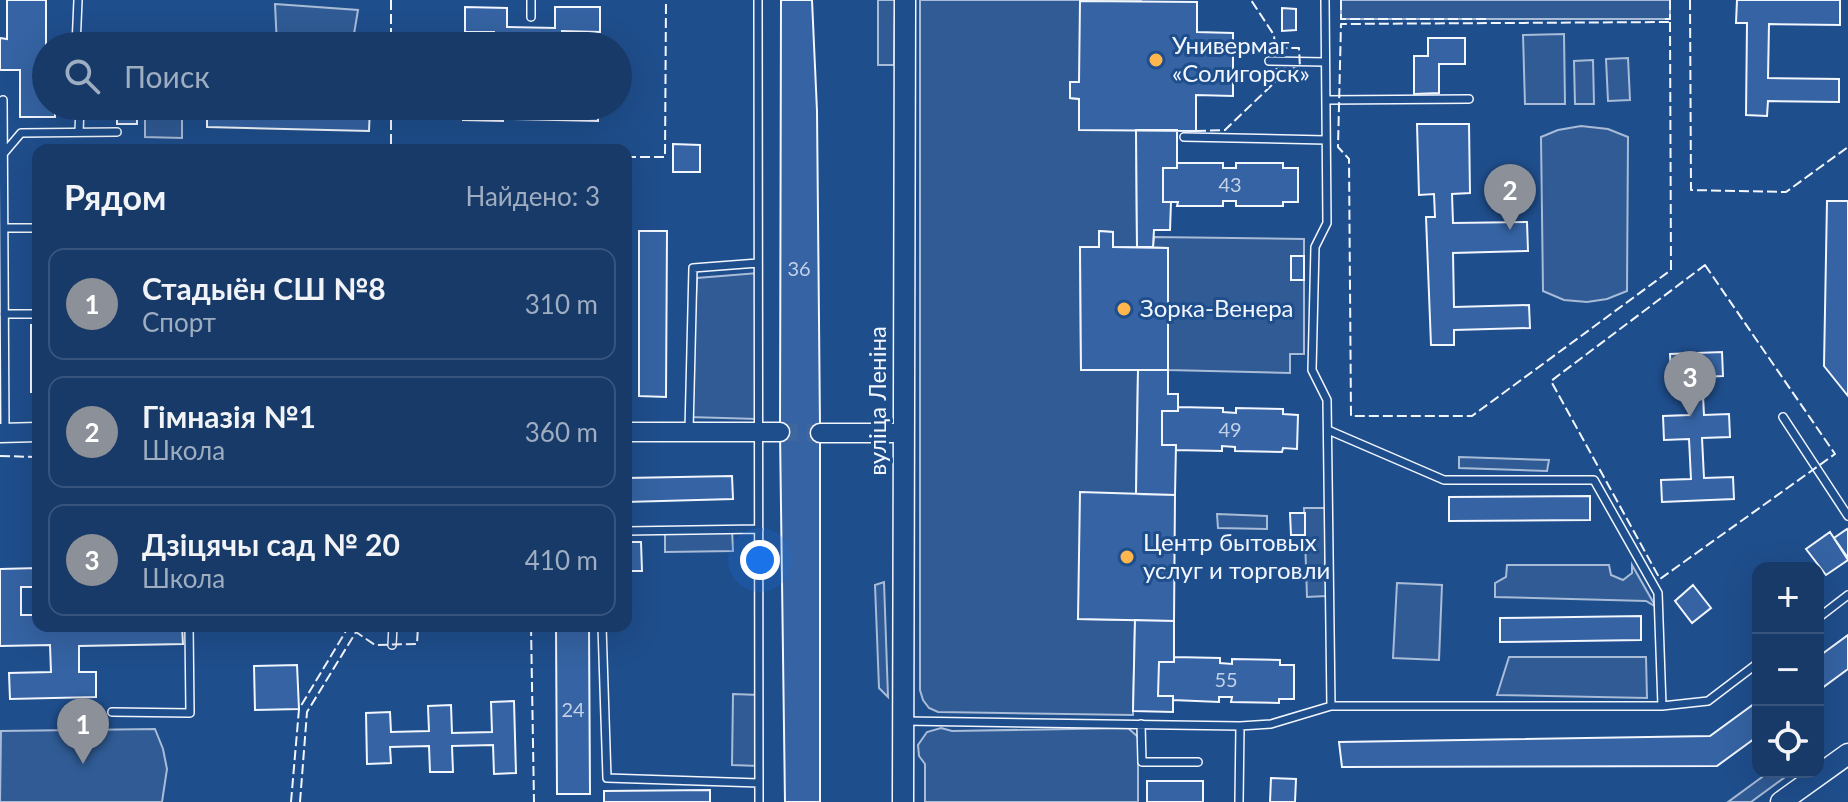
<!DOCTYPE html>
<html lang="ru">
<meta charset="utf-8">
<style>
:root{--surface:#173a69;--page:#244571;--text:#f1f3f6;--muted:#9eadc0;--line:#36547d;--accent:#8c9099}
body{margin:0;font-family:Lato,sans-serif;background:var(--page);color:var(--text)}
.controls{position:absolute;right:24px;bottom:24px;display:grid;overflow:hidden;border-radius:16px;box-shadow:0 8px 32px #0002}
.controls button{width:72px;height:72px;display:grid;place-items:center;padding:0;border:0;border-bottom:2px solid var(--line);background:var(--surface);color:var(--text);font:40px sans-serif}
.you{position:absolute;left:760px;top:560px;width:28px;height:28px;margin:-20px;border:6px solid #fff;border-radius:50%;background:#1a73e8;box-shadow:0 0 0 12px #1a73e833}
.badge{display:grid;place-items:center;width:52px;height:52px;border-radius:50%;background:var(--accent);color:#fff;font-size:26px;font-weight:700}
.pin{position:absolute;translate:-50% -66px;filter:drop-shadow(0 2px 4px #0008)}
.pin::after{content:'';position:absolute;top:42px;width:28px;height:24px;background:inherit;clip-path:polygon(0 0,100% 0,50% 100%)}
.list{margin:0;padding:0;list-style:none}
h2{display:flex;justify-content:space-between;align-items:center;height:104px;margin:0;padding:0 32px;font-size:34px}
h2 small{font-size:26px;font-weight:400;color:var(--muted)}
.list li{display:grid;grid-template-columns:52px 1fr auto;gap:24px;align-items:center;box-sizing:border-box;height:112px;margin:0 16px 16px;padding:0 16px;border:2px solid var(--line);border-radius:16px}
.list b{display:block;font-size:30px;white-space:nowrap}
.list p{margin:0;font-size:26px;white-space:nowrap;color:var(--muted)}
.list em{font-size:26px;font-style:normal;color:var(--muted)}
.icon{flex:none;width:44px;height:44px;fill:none;stroke:currentColor;stroke-width:2;stroke-linecap:round;stroke-linejoin:round}
.map{position:relative;flex:none;width:1848px;height:802px;overflow:hidden}
.search{position:absolute;background:var(--surface);box-shadow:0 8px 32px #0002;left:32px;top:32px;width:600px;height:88px;display:flex;align-items:center;gap:20px;box-sizing:border-box;padding:0 28px;border-radius:44px;color:var(--muted);font-size:30px}
.panel{position:absolute;background:var(--surface);box-shadow:0 8px 32px #0002;left:32px;top:144px;width:600px;height:488px;border-radius:16px}
.map>svg:first-child{display:block}
.built{fill:#305b95;stroke:#a8bbd7;stroke-width:2}
.building{fill:#3563a3;stroke:#f2f6ff;stroke-width:2}
.lines{fill:none;stroke-linecap:round;stroke-linejoin:round}
.tertiary-tunnel{stroke:#3f679d;stroke-width:18;stroke-dasharray:18 9;stroke-linecap:butt}
.service-casing{stroke:#f2f6ff;stroke-width:10}
.tertiary-casing{stroke:#f2f6ff;stroke-width:21}
.secondary-casing{stroke:#f2f6ff;stroke-width:23}
.service{stroke:#1f4e8c;stroke-width:7}
.tertiary{stroke:#1f4e8c;stroke-width:18}
.secondary{stroke:#1f4e8c;stroke-width:20}
.fence{stroke:#f2f6ff;stroke-width:2;stroke-dasharray:10 4;stroke-linecap:butt}
.poi-dot{fill:#ffb74d;stroke:#1f4e8c;stroke-width:3}
.labels{text-anchor:middle;stroke-width:6;stroke-linejoin:round;paint-order:stroke}
.number-label{font-size:20px;fill:#c3d1e8}
.poi-label{font-size:24px;fill:#f2f6ff;stroke:#1f4e8c;text-anchor:start}
.street-label{font-size:24px;fill:#f2f6ff;stroke:#1f4e8c}
</style>
<div class="map">
<svg width="1848" height="802" viewBox="0 0 1848 802">
<rect width="100%" height="100%" fill="#1f4e8c"/>
<path class="built" d="M878 0H895L894 65H878Z
M920 0H1141L1079 82H1070V98L1079 99V129L1136 130 1137 247H1113V232L1100 231 1099 247 1080 248 1081 370H1138L1136 494 1078 619 1135 620 1133 715 938 712 929 708 923 700 920 690Z
M1341 0H1670V19H1341Z
M275 4 358 10 352 46H277Z
M1564 34 1565 104H1525L1523 35Z
M1628 58 1630 100 1608 101 1606 59Z
M1593 60 1594 104H1575L1574 61Z
M145 106H182V138L145 137Z
M1581 126 1608 129 1628 137 1627 291 1607 299 1587 302 1564 300 1543 291 1541 137 1558 130Z
M1154 237 1304 239V256H1291V279L1304 280V354H1290V373L1168 370V248L1153 247Z
M758 273V419L689 417 697 278Z
M1459 457 1549 460 1547 471 1459 468Z
M1304 508H1325L1326 596 1307 597Z
M1217 514 1267 516V529L1218 528Z
M732 529 733 551 665 552V531Z
M1507 565H1609L1611 575 1623 580 1632 573V565L1656 607 1646 601 1495 597V583L1506 577Z
M884 582 888 697 879 688 875 585Z
M1397 583 1442 585 1439 660 1393 658Z
M1509 657H1646L1647 698 1497 695Z
M733 694 759 695V766L732 765Z
M941 728 952 731 1128 728 1138 737V802H925V764L919 756 918 745 927 732Z
M155 729 163 749 167 769 162 802H0L1 731Z
M1769 772H1792L1751 802H1728Z"/>
<path class="building" d="M7 0H46V106H55V117H20V70H0V38L7 39Z
M781 0H812L817 111 820 425V802H785L780 432Z
M1737 0H1840V25L1769 24 1768 78 1839 79V102L1768 101 1767 116 1746 115 1747 23H1736Z
M1080 1 1197 2V32L1233 33V96L1196 95V131L1079 130V99L1070 98V82H1079Z
M465 7 507 8V27L555 28V7H600V32L562 31V46L505 44 494 46V32H465Z
M1282 8 1296 9V30L1282 31Z
M1428 38H1465V64H1439V93L1414 94V56H1428Z
M207 106H370L369 131 207 127Z
M463 106H504L503 121 463 120Z
M515 106H598V121L514 119Z
M117 110H137V124H117Z
M1417 124H1469L1470 193 1452 194 1453 223 1527 222 1528 251 1453 253 1454 307 1529 305 1530 328 1454 330V345H1431L1426 217H1435L1434 194 1419 195Z
M1136 130H1177V168H1163V202H1171L1170 230H1154L1153 247H1137Z
M673 144 700 145V172H673Z
M1177 163H1223V168H1236V163H1283V168H1298V202H1283V206H1236V201H1223V206H1177L1178 202H1163V168H1177Z
M1827 201H1848V396L1824 366Z
M639 231H667L666 397 639 396Z
M1099 231 1113 232V247L1168 248V370H1081L1080 247H1099Z
M1291 256H1304V280H1291Z
M31 325H38V392H31Z
M1722 352 1723 376 1702 377 1704 415 1729 414 1730 437 1702 438 1704 478 1733 477 1734 499 1662 502 1661 480 1691 479 1689 439 1664 440 1663 416 1689 415 1687 377H1671L1670 354Z
M1138 370H1168V394H1178V411H1162V445H1176L1175 495 1136 494Z
M1178 407 1223 408V412L1236 413V408L1283 409V414L1298 415 1297 449 1283 448 1282 452 1235 451V447L1222 446V451L1176 450V445H1162V411H1178Z
M732 476 733 499 626 502V478Z
M1080 492 1175 495 1174 621 1078 619Z
M1590 496V520L1449 521V497Z
M1290 513H1305V535H1291Z
M1847 529 1848 531V558L1834 538Z
M1830 532 1848 560 1826 575 1806 549Z
M626 542H641L642 571H626Z
M38 568V587H21V615H34L38 626H182L183 644 79 646V672H96V697L10 699 9 673 51 672 50 645 0 646V569Z
M1693 585 1711 608 1692 623 1675 601Z
M1641 616V640L1500 642V618Z
M1135 620 1174 621V662H1159L1158 696H1173V712L1133 711Z
M556 626H589L590 794H557Z
M1848 635V669L1818 691V657Z
M1174 657 1220 658V663L1232 664V659L1280 660V665H1294V699H1279V703L1231 702 1232 697H1219V702L1173 700V696H1158L1159 662H1174Z
M297 665 299 709 255 710 254 666Z
M514 701 516 773 494 774 493 745 452 746 453 772H430L429 746 390 747 391 763 367 764 366 713 390 712 391 732 429 731 428 706 451 705 452 733 492 732 491 702Z
M1758 701V736L1717 766 1342 767 1339 742 1710 736Z
M1271 778 1296 779 1295 802H1270Z
M1147 781H1203V802H1147Z
M710 790V802H604V791Z"/>
<g class="lines">
<path class="tertiary-tunnel" d="M780 432 820 433"/>
<g class="service-casing">
<path id="service" d="M531 0V17
M758 0 759 802
M1325 0 1327 223 1315 247 1312 370 1327 400 1331 706
M76 46 78 0
M1269 61 1325 62
M3 100 5 430
M1326 100 1469 99
M79 132 80 106
M1184 137 1326 140
M4 153 21 133 117 132
M4 228H38
M4 314H38
M1783 417 1848 516
M689 430 693 268 758 263
M1328 430 1444 480H1594L1658 593 1662 706
M626 531 759 529
M1818 618 1848 595
M602 626 607 778 759 783
M392 645 393 626
M112 712 190 713 189 626
M905 721 1240 726 1271 724 1331 706H1662L1708 701 1758 663
M1141 724 1142 762H1198
M1239 802 1240 726"/>
</g>
<g class="tertiary-casing">
<path id="tertiary" d="M626 432H780
M0 433 38 432
M820 433H904"/>
</g>
<g class="secondary-casing">
<path id="secondary" d="M903 802 905 0
M1781 802 1848 754"/>
</g>
<use href="#service" class="service"/>
<use href="#tertiary" class="tertiary"/>
<use href="#secondary" class="secondary"/>
<path class="fence" d="M391 0V46
M1341 0V19H1489
M1690 0 1691 190 1786 192 1848 147
M1665 19H1670V0
M1670 22 1671 270 1472 416H1351L1349 159 1338 147 1341 24Z
M391 106V150
M1196 131 1225 130 1275 82V69L1300 68 1299 48H1275L1274 35 1251 0
M626 157H665L666 0
M1705 265 1835 454 1660 579 1551 381Z
M0 456 38 457
M531 626 534 802
M291 802 299 709 349 626
M300 802 307 712 356 632 375 645 417 644 418 626"/>
</g>
<g class="poi-dot">
<circle cx="1156" cy="60" r="8"/>
<circle cx="1124" cy="309" r="8"/>
<circle cx="1127" cy="557" r="8"/>
</g>
<g class="labels">
<g class="number-label">
<text x="1230" y="192">43</text>
<text x="799" y="276">36</text>
<text x="1230" y="437">49</text>
<text x="1226" y="687">55</text>
<text x="573" y="717">24</text>
</g>
<g class="poi-label">
<text x="1172" y="54">Универмаг<tspan x="1172" dy="28">«Солигорск»</tspan></text>
<text x="1140" y="317">Зорка-Венера</text>
<text x="1143" y="551">Центр бытовых<tspan x="1143" dy="28">услуг и торговли</tspan></text>
</g>
<g class="street-label">
<text transform="translate(878 401) rotate(-90)" y="8">вуліца Леніна</text>
</g>
</g>
</svg>
<div class="controls">
<button>+</button>
<button>−</button>
<button><svg class="icon" aria-label="locate" viewBox="0 0 24 24"><circle cx="12" cy="12" r="6"/><path d="M12 2v4M12 18v4M2 12h4M18 12h4"/></svg></button>
</div>
<div class="you"></div>
<div class="pin badge" style="left:83px;top:764px">1</div>
<div class="pin badge" style="left:1510px;top:230px">2</div>
<div class="pin badge" style="left:1690px;top:417px">3</div>
<div class="search"><svg class="icon" aria-label="search" viewBox="0 0 24 24"><circle cx="10" cy="10" r="6"/><path d="M15 15l6 6"/></svg>Поиск</div>
<section class="panel">
<h2>Рядом<small>Найдено: 3</small></h2>
<ul class="list">
<li><span class="badge">1</span><div><b>Стадыён СШ №8</b><p>Спорт</p></div><em>310 m</em></li>
<li><span class="badge">2</span><div><b>Гімназія №1</b><p>Школа</p></div><em>360 m</em></li>
<li><span class="badge">3</span><div><b>Дзіцячы сад № 20</b><p>Школа</p></div><em>410 m</em></li>
</ul>
</section>
</div>
